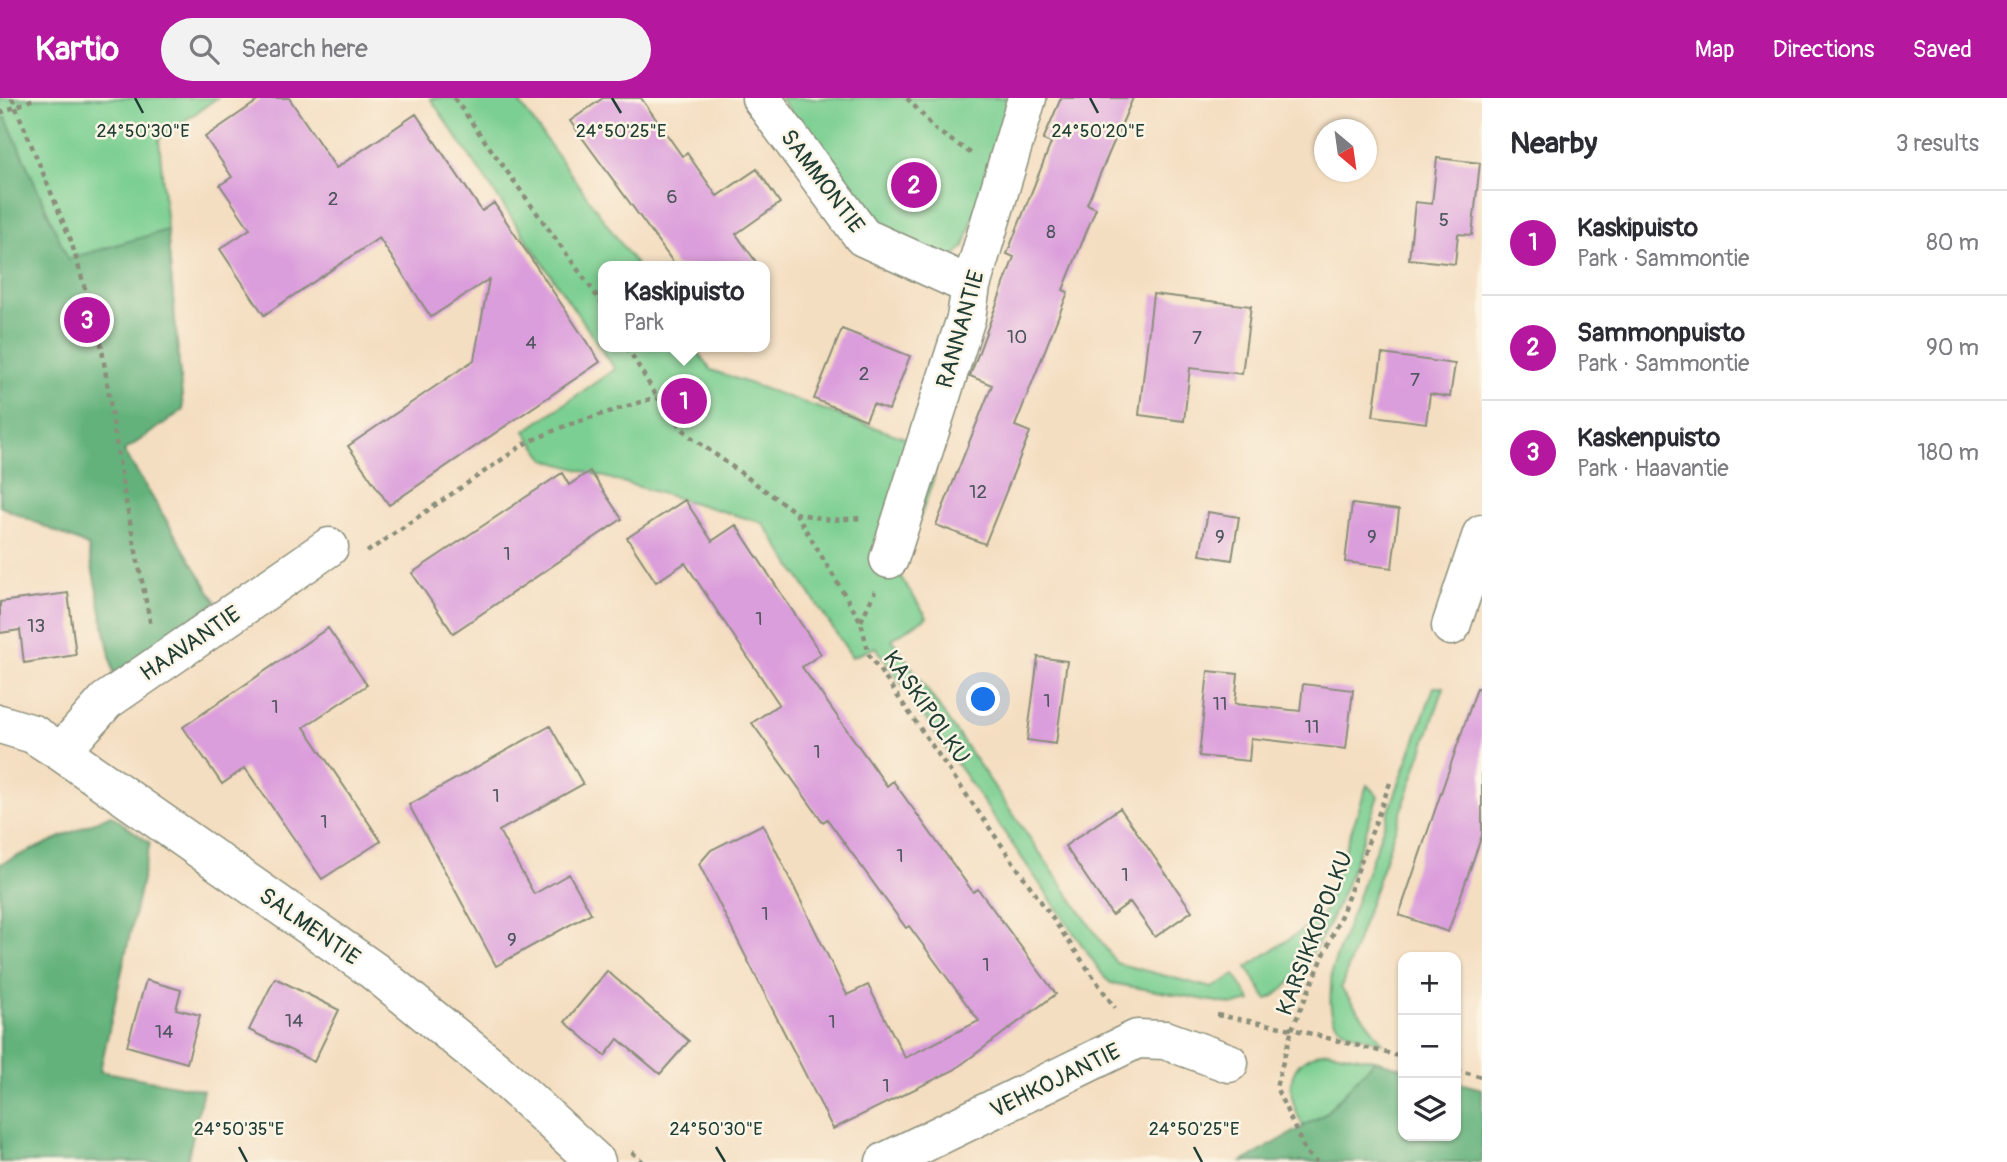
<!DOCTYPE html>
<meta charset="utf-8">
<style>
:root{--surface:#fff;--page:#f2f2f3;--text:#2b2b33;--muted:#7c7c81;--line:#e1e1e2;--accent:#b5179e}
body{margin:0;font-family:Pangolin,sans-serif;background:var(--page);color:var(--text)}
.controls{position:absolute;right:21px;bottom:21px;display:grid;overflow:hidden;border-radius:14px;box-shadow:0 2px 5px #0004}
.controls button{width:63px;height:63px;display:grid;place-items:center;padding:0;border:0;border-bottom:2px solid var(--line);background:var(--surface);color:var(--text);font:35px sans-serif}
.compass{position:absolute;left:1314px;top:21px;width:63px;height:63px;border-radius:50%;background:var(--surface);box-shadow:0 2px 5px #0004;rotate:151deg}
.you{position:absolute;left:984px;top:602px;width:24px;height:24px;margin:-18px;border:5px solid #fff;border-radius:50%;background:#1a73e8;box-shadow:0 0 0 10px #1a73e833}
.badge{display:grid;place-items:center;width:46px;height:46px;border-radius:50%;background:var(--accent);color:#fff;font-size:23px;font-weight:700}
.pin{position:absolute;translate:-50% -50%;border:4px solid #fff;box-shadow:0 2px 7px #0006}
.popup{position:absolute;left:598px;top:163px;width:172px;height:91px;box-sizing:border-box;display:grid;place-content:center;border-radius:14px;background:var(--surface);filter:drop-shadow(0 2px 5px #0005);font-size:23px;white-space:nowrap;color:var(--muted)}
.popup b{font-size:26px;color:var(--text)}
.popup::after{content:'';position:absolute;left:50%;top:100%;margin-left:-14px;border:14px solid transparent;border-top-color:var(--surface)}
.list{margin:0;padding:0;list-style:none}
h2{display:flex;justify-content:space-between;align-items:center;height:91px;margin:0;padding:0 28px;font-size:30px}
h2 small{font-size:23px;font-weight:400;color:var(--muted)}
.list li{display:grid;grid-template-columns:46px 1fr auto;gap:21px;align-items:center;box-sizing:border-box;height:105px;padding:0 28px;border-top:2px solid var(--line)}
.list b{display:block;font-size:26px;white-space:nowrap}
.list p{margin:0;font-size:23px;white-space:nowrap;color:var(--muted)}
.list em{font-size:23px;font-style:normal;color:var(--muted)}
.icon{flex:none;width:38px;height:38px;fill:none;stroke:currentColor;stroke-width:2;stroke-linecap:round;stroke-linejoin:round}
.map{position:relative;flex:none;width:1482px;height:1064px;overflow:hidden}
header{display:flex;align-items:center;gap:42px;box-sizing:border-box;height:98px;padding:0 35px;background:var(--accent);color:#fff}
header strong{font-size:33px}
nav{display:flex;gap:38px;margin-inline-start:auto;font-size:24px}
.search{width:490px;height:63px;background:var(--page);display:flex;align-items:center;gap:18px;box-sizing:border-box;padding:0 24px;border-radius:38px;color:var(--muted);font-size:26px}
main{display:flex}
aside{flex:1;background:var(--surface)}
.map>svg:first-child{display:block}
.green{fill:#7bcf92;stroke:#4d8663;stroke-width:2}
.forest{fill:#64b27c;stroke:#427858;stroke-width:2}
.building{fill:#db9edc}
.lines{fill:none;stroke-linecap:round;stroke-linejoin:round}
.street-casing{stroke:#8a8e7a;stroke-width:41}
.path{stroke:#8a8e7a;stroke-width:4.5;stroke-dasharray:5 5;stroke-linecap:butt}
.street{stroke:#fff;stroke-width:38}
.ticks{fill:none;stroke:#1f3d34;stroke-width:2.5}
.labels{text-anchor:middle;stroke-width:5;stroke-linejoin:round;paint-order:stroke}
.number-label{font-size:19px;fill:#4e555e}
.street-label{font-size:23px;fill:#1f3d34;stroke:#fcf5e5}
.ticks-label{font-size:18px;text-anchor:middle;fill:#1f3d34;stroke:#fcf5e5;stroke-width:5;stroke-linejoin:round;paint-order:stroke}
</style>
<header>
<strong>Kartio</strong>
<div class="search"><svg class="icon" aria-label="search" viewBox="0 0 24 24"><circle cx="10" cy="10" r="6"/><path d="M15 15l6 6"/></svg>Search here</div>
<nav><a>Map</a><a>Directions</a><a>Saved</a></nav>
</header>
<main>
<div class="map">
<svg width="1482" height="1064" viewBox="0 0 1482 1064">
<rect width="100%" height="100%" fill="#fcf5e5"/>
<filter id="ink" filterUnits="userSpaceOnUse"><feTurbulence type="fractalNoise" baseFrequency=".0143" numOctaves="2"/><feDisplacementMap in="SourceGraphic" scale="14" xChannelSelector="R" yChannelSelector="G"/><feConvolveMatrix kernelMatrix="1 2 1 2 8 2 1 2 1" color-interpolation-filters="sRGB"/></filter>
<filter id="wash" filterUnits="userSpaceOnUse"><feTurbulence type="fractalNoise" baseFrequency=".00686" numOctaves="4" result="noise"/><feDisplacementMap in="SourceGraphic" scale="28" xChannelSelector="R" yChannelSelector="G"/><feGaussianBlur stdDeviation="1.57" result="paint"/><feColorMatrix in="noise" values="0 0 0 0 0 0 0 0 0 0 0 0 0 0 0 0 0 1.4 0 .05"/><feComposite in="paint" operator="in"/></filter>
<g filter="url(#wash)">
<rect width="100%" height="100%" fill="#f4dec1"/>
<path class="green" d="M0 0H217L159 41 183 312 124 353 216 504 114 577 88 448 0 408Z
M430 0H516L637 168H604V249H694L711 272 936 351 934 379 900 478 927 519 892 541 1116 865 1212 890 1235 877 1251 903 1234 907 1111 885 1105 880 876 549 852 559 763 425 546 362 525 333 615 271Z
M780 0H1011L964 149 954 158H944L885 136Z
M1434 589H1444L1341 890 1383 945C1328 930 1328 929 1332 871Z
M1367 687 1378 698C1359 754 1321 876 1267 902L1247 869 1322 819Z
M1327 953 1375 962 1325 1016 1303 1028C1286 996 1282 962 1327 953Z"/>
<path class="forest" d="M6 20 68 161 167 132 183 312 124 353 216 504 114 577 88 448 0 408V21Z
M111 717 150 745 100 973 203 992 187 1064H0V766Z
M1375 962 1403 970V1038H1456V984L1482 991V1064H1242L1325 1016Z"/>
<g id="blocks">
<path class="building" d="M262 0H289L336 70 416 16 482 113 494 105 600 264 389 407 348 348 474 262 489 181 431 219 379 140 264 217 220 151 250 131 220 87 232 79 205 39Z
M603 0H641L682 58 687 55 717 98 757 71 780 105 736 136 759 168H676L570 23Z
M1061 0H1133L1087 106 1096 110 1063 192 1068 194 1015 328 1030 334 985 446 936 427 992 287 970 278 1014 159 1007 156 1051 45 1043 42Z
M1437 60 1480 65 1472 137 1458 136 1455 166 1409 161 1415 104 1432 106Z
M1153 196 1251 208 1242 276 1190 270 1184 323 1139 317Z
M842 231 910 258 889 312 873 306 866 322 814 301Z
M1382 256 1455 266 1450 299 1430 296 1426 325 1373 318Z
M590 373 622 421 453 535 412 475 562 375 569 387Z
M685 402 712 443 736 427 821 556 802 569 887 688 893 683 973 794 978 791 1056 896 954 972 833 1031 699 766 711 752 763 726 847 897 868 887 905 960 979 923 909 828 906 830 827 721 823 724 752 625 779 606 685 465 656 484 627 440Z
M1352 406 1399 412 1392 470 1345 464Z
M1208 414 1239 419 1232 462 1200 457Z
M68 495 76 557 24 565 20 532 0 535V504Z
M328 530 367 587 304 629 381 743 322 781 245 670 222 686 183 629Z
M1038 559 1067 563 1056 646 1027 642Z
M1208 573 1238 576 1235 606 1300 613 1303 586 1353 592 1346 651 1251 640 1249 663 1199 658Z
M1477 590 1482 591V737L1448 834 1399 817Z
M550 628 583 686 499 733 534 796 569 776 591 815 496 868 409 707Z
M1120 710 1192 813 1155 839 1130 804 1112 817 1065 748Z
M607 873 689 943 660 976 618 941 605 958 565 924Z
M275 880 339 912 314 964 249 932Z
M146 882 181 892 176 911 200 917 187 965 127 948Z"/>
</g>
</g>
<g filter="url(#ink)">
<use href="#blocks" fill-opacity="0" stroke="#8a8e7a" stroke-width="2"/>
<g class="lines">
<g class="street-casing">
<path id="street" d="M761 0 863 139 971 188
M889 461 966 220 971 188 1027 0
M1451 528 1482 436
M0 626 33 636 61 654 374 873 497 973 596 1064
M61 654 106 603 329 449
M885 1064 1137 941 1165 942 1229 965"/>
</g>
<path class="path" d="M12 0 71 143 101 245 123 389 151 528
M454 0 604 208
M907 0 937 33 972 56
M0 15 36 0
M627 249 657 299 687 336 795 414 861 524 869 557 1115 910
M795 415 830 422 863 420
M367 454 526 345 567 327 657 299
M861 523 875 493
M1390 685 1342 815 1292 931 1403 959
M1217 917 1292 931 1276 989 1306 1055 1317 1064
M1456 972 1482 979
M632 1054 643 1064"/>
<use href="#street" class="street"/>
</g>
</g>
<path class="ticks" d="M135 0 143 15M612 0 621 15M1090 0 1098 15M239 1049 247 1064M716 1049 725 1064M1194 1049 1202 1064"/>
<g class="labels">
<g class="number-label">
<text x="672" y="105">6</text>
<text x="333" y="107">2</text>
<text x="1444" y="128">5</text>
<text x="1051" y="140">8</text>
<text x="1017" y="245">10</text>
<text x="1197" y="246">7</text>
<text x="531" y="251">4</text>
<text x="864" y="282">2</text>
<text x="1415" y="288">7</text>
<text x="978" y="400">12</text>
<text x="1220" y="445">9</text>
<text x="1372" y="445">9</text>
<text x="507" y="462">1</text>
<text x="759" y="527">1</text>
<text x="36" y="534">13</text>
<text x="1047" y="609">1</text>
<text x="1220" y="612">11</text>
<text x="275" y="615">1</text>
<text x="1312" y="635">11</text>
<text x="817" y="660">1</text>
<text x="496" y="704">1</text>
<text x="324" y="730">1</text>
<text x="900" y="764">1</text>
<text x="1125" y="783">1</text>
<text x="765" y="822">1</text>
<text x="512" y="848">9</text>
<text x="986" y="873">1</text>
<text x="294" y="929">14</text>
<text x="832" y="930">1</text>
<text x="164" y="940">14</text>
<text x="886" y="994">1</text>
</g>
<g class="street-label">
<text transform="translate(823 83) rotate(53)" y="8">SAMMONTIE</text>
<text transform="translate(960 231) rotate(-74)" y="8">RANNANTIE</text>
<text transform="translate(190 545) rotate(-34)" y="8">HAAVANTIE</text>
<text transform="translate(927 609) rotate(55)" y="8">KASKIPOLKU</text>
<text transform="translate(310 828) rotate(35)" y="8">SALMENTIE</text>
<text transform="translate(1314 835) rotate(-69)" y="8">KARSIKKOPOLKU</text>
<text transform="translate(1055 982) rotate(-26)" y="8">VEHKOJANTIE</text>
</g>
</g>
<g class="ticks-label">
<text x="143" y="39">24°50'30"E</text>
<text x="621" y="39">24°50'25"E</text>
<text x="1098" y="39">24°50'20"E</text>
<text x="239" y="1037">24°50'35"E</text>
<text x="716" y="1037">24°50'30"E</text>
<text x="1194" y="1037">24°50'25"E</text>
</g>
</svg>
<div class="controls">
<button>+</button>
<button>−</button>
<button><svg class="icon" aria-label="layers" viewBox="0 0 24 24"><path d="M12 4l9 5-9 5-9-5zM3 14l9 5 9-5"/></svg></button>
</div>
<svg class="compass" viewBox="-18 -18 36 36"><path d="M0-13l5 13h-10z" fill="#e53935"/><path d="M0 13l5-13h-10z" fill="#7c7c81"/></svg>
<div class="you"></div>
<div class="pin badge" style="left:684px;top:303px">1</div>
<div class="popup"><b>Kaskipuisto</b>Park</div>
<div class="pin badge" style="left:914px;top:87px">2</div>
<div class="pin badge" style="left:87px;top:222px">3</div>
</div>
<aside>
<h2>Nearby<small>3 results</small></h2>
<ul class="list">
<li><span class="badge">1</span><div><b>Kaskipuisto</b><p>Park · Sammontie</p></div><em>80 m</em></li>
<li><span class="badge">2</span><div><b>Sammonpuisto</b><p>Park · Sammontie</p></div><em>90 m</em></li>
<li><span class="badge">3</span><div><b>Kaskenpuisto</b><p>Park · Haavantie</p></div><em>180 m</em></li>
</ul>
</aside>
</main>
